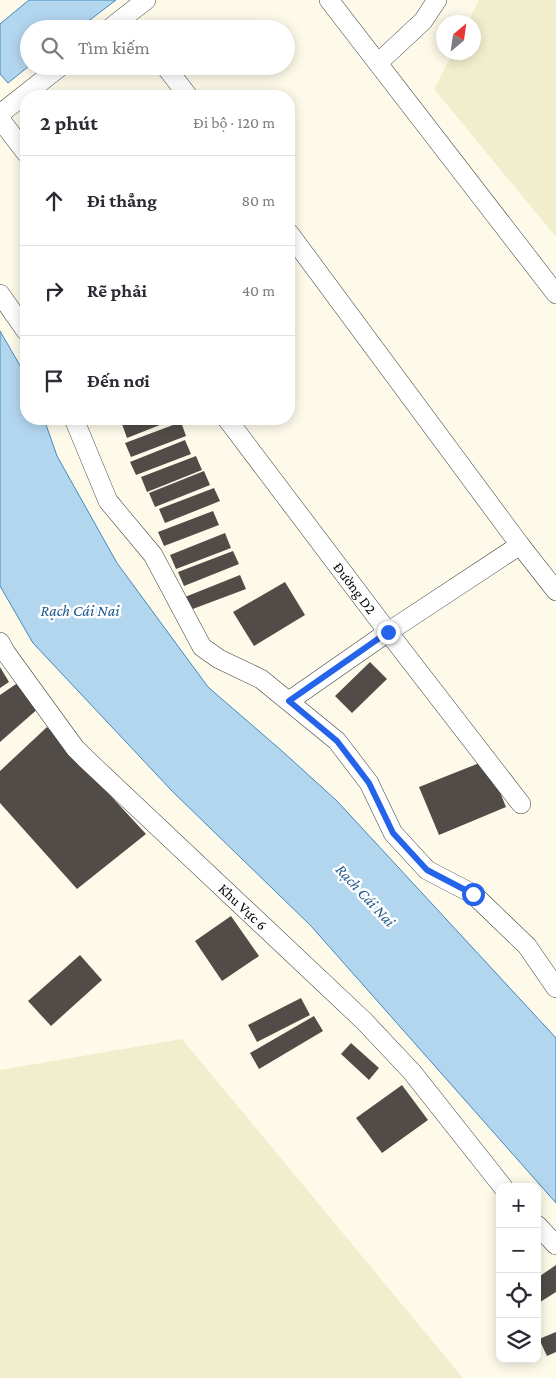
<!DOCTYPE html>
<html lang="vi">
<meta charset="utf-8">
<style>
:root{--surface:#fff;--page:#f7f7f7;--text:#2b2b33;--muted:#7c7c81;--line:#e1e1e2}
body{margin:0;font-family:"Crimson Pro",serif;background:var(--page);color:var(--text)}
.controls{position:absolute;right:15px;bottom:15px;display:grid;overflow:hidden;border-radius:10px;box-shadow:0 2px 12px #0003}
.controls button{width:45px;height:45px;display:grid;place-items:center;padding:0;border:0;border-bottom:1px solid var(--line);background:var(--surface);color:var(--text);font:25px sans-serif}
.compass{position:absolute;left:436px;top:15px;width:45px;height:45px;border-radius:50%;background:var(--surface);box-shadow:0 2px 12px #0003;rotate:29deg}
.stop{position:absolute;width:15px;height:15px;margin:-11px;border:4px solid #2563eb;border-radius:50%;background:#fff}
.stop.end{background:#2563eb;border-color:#fff;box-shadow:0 1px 5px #0008}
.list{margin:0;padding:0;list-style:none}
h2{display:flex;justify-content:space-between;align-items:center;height:65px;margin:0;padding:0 20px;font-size:21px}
h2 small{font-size:16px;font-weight:400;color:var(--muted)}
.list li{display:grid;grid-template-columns:32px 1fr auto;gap:15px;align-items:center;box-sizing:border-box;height:90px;padding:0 20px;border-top:1px solid var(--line)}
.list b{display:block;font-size:19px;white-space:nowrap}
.list em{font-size:16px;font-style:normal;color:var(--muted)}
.icon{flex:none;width:28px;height:28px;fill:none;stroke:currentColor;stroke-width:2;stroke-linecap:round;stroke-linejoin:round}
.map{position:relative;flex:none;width:556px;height:1378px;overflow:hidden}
.search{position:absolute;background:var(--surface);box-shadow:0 2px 12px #0003;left:20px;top:20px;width:275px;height:55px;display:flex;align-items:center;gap:12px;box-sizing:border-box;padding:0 18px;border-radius:28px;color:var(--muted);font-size:19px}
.panel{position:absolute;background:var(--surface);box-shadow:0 2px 12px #0003;left:20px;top:90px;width:275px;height:335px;border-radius:20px}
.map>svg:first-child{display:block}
.farmland{fill:#f0eecd}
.water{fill:#b3d6ef;stroke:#4288bf}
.building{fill:#524c48}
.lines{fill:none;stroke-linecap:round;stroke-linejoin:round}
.street-casing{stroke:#3d3d3d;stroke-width:20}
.street{stroke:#fff;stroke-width:19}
.route{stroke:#2563eb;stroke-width:6}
.labels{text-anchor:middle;stroke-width:5;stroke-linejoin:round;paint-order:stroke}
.street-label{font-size:15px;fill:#0a0a0a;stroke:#fff}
.water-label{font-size:16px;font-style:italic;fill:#215a8f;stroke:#fff}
</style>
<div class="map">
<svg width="556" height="1378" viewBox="0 0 556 1378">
<rect width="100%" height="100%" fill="#fdfaea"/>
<path class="farmland" d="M479 0H556V237L434 89 453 53 474 52V22H468Z
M182 1039 463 1378H0V1070Z"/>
<path class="water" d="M29 0H116L78 29H29V66L8 83 0 74V24Z
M0 331 26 376V419H44L57 456 117 563 208 687 282 751 337 801 556 1038V1203L311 926 173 792 33 643 0 586Z"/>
<path class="building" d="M134 419H175L127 438 122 424Z
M181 422 186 436 131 457 125 443Z
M185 440 191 454 136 475 130 462Z
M196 456 202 470 147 492 141 477Z
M204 471 210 485 155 507 149 493Z
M214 488 220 501 165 523 159 509Z
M213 511 219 525 164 546 158 532Z
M225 533 231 548 176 569 170 555Z
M233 551 239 564 184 586 178 572Z
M240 575 246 589 190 610 185 597Z
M285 582 305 615 254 646 233 612Z
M370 662 387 679 352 713 335 696Z
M0 667 9 682 0 688Z
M19 682 40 707 0 742V695Z
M47 727 146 834 77 889 0 803V771Z
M487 760 506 807 439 835 419 787Z
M231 916 259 956 222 981 195 941Z
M80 955 102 980 51 1026 28 1001Z
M301 998 310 1015 257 1042 248 1025Z
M314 1016 323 1031 259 1069 250 1053Z
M351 1043 379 1068 369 1080 341 1054Z
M402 1085 428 1120 382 1153 356 1118Z
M556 1265V1292L537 1304V1278Z
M556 1332V1352L547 1356 539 1339Z"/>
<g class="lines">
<g class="street-casing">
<g id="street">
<path d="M329 0 556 294"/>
<path d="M109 29 146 0"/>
<path d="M378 63 423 21 437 0"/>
<path d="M165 66 188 96"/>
<path d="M0 114 61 66"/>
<path d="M0 119 26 153"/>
<path d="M289 233 520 545 556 591"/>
<path d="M0 294 26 331"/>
<path d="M74 419 108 501 153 555 202 647 219 659 261 679 337 741 369 783 393 833 427 870 473 894 527 946 556 988"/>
<path id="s1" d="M227 419 388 632 521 804"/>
<path id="s2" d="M0 642 6 653 75 748 85 758 364 1021 412 1072 503 1187"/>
<path d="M289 701 388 632 520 545"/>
<path d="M537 1225 556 1245"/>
</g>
</g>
<use href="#street" class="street"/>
</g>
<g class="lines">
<path class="route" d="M388 632 289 701 337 741 369 783 393 833 427 870 473 894"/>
</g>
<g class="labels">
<g class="street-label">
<text dy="5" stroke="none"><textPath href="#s1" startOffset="212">Đường D2</textPath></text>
<text dy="5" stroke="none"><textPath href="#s2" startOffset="361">Khu Vực 6</textPath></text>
</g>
<g class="water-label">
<text x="80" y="616">Rạch Cái Nai</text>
<text transform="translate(366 895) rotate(47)" y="6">Rạch Cái Nai</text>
</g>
</g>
</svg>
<div class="controls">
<button>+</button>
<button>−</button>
<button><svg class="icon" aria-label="locate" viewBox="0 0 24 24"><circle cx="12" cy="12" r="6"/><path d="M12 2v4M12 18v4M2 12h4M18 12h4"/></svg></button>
<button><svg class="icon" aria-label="layers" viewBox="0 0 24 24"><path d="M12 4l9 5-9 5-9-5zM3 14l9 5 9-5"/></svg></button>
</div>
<svg class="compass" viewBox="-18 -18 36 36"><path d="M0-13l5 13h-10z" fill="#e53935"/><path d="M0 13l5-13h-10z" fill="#7c7c81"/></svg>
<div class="stop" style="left:473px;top:894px"></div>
<div class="stop end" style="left:388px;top:632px"></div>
<div class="search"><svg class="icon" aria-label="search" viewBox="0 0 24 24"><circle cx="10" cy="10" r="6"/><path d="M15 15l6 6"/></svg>Tìm kiếm</div>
<section class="panel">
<h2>2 phút<small>Đi bộ · 120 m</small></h2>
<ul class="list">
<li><svg class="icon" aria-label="ahead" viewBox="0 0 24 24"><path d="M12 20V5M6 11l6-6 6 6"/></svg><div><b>Đi thẳng</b></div><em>80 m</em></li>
<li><svg class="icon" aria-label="right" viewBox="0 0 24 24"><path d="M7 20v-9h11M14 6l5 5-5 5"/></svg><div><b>Rẽ phải</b></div><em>40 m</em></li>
<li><svg class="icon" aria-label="arrive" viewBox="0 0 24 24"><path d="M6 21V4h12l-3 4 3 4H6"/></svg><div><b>Đến nơi</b></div></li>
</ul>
</section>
</div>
